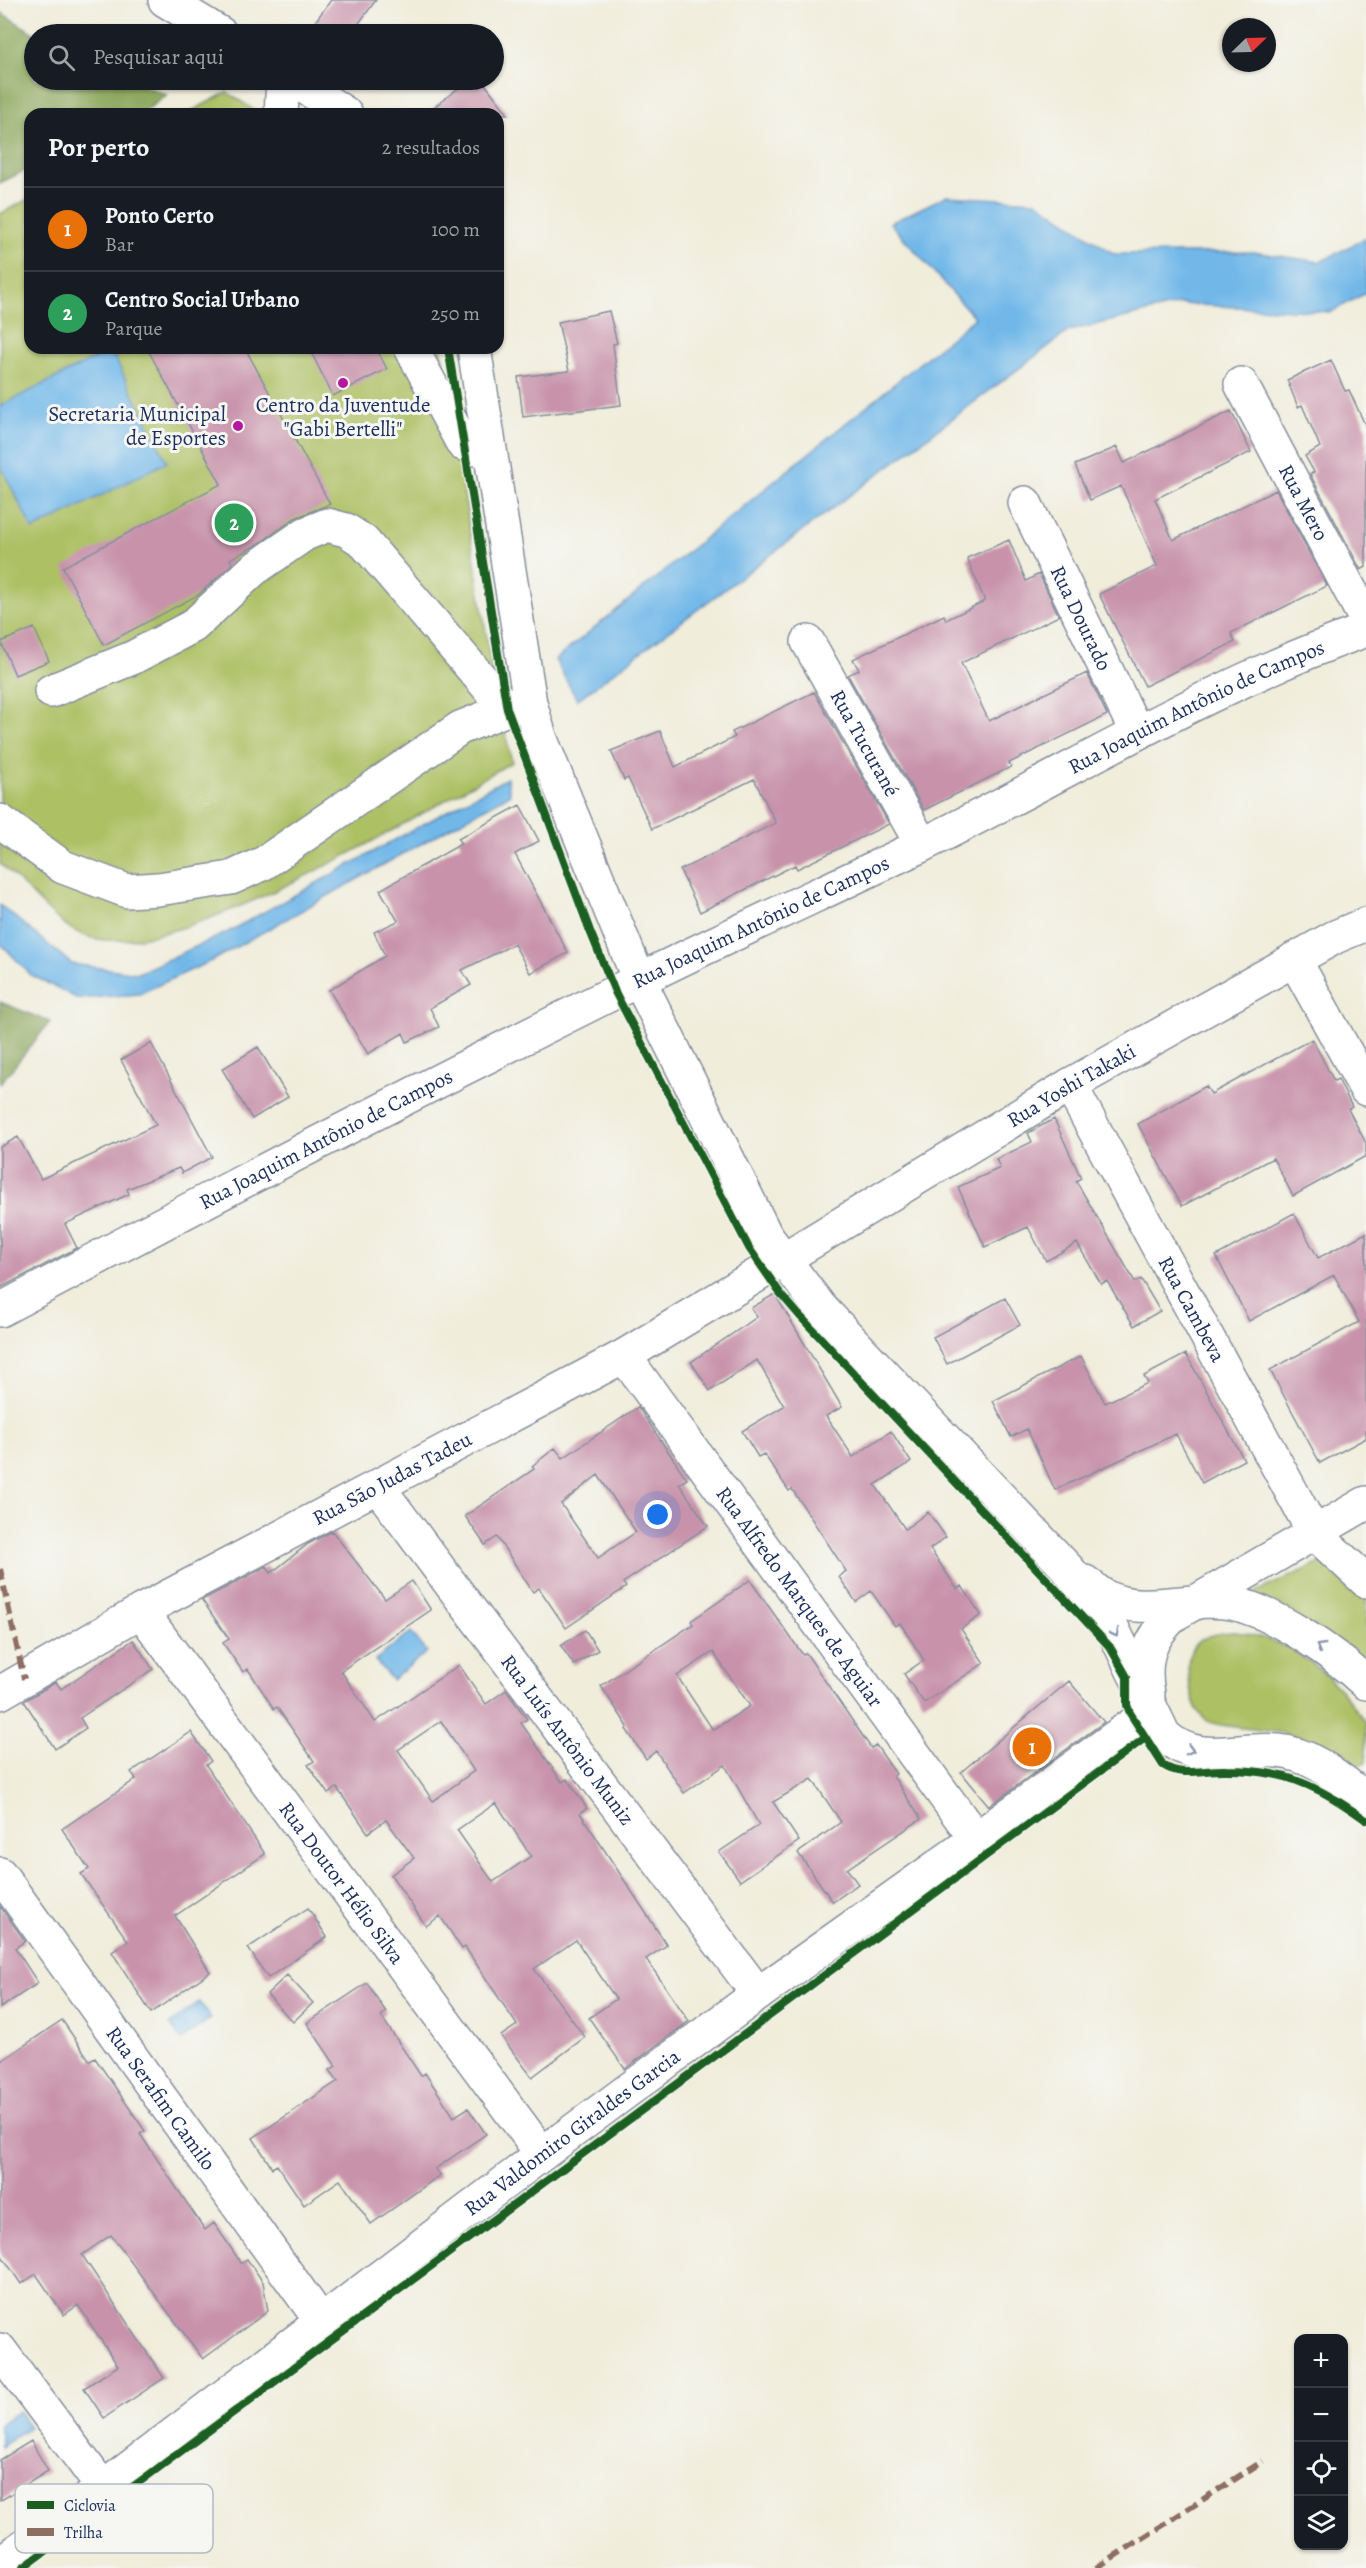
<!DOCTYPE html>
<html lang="pt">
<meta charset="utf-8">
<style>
:root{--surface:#171b24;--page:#242831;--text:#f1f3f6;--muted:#9ea1a6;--line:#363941;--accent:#1a73e8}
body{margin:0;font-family:Alegreya,serif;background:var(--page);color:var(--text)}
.controls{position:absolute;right:18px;bottom:18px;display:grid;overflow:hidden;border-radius:12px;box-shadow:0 2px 4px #0004}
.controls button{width:54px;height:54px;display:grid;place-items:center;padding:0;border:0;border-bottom:2px solid var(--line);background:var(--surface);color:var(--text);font:30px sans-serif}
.compass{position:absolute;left:1222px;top:18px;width:54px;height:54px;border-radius:50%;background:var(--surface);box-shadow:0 2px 4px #0004;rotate:67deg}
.you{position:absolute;left:658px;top:1515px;width:21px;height:21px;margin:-15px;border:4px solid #fff;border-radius:50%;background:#1a73e8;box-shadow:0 0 0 9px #1a73e833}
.badge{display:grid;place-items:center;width:39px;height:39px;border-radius:50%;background:var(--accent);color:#fff;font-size:20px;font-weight:700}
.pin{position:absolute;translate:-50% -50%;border:3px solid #fff;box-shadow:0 2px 6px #0006}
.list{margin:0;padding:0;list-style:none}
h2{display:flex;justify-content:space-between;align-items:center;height:78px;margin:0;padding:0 24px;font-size:26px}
h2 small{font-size:20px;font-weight:400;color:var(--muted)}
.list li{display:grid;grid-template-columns:39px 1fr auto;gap:18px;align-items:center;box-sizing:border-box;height:84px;padding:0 24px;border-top:2px solid var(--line)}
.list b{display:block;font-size:22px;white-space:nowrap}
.list p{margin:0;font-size:20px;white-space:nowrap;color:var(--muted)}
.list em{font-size:20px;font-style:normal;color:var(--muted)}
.icon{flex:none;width:33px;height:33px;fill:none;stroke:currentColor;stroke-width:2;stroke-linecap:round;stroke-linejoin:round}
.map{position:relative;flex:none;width:1366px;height:2568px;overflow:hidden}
.search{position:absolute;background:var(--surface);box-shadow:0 2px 4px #0004;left:24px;top:24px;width:480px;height:66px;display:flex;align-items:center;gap:15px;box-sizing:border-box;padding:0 21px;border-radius:33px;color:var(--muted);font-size:22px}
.panel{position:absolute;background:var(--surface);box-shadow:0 2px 4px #0004;left:24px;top:108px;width:480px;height:246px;border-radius:18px}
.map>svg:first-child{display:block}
.green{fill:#adc064;stroke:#647861;stroke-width:1.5}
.forest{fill:#8aa65a;stroke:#526a5c;stroke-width:1.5}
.water{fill:#71b8e9;stroke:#4674a4;stroke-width:1.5}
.building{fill:#c893aa;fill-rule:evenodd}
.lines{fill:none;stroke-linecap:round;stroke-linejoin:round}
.minor-casing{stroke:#868e9c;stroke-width:36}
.minor{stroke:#fff;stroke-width:33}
.quiet{stroke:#8d6e63;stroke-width:6;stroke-dasharray:12 6;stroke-linecap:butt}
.cycleway-casing{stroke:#f6f6f2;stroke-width:11}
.cycleway{stroke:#1b5e20;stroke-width:8}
.oneway{stroke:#8d97ae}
.poi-dot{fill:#b5179e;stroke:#f6f6f2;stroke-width:2}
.labels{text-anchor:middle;stroke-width:6;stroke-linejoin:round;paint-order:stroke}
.poi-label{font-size:21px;fill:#1b2f5e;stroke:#f6f6f2}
.street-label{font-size:21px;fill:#1b2f5e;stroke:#f6f6f2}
.key{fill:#f6f6f2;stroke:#b4bac6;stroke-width:1.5}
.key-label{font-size:16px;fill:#1b2f5e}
</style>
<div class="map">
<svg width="1366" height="2568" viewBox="0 0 1366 2568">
<rect width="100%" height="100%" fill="#f6f6f2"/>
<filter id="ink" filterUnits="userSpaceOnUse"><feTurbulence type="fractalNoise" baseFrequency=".0167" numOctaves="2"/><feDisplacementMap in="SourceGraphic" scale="12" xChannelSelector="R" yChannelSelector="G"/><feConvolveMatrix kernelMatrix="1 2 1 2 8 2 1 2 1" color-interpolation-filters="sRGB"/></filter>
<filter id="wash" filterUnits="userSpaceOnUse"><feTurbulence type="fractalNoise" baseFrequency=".008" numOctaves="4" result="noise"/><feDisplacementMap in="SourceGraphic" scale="24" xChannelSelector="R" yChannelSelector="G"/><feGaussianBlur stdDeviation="1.35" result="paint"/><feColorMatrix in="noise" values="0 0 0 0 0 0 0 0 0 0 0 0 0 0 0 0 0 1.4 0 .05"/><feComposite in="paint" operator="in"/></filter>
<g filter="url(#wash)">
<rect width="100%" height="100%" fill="#f0eddb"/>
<path class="green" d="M227 92 260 114H186Z
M30 198V348H441L496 696 512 762C431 807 168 972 83 935 49 920 29 886 0 864V214Z
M1329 1559 1366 1592V1667L1240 1599Z
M1235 1632C1282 1637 1326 1667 1353 1706 1357 1712 1365 1719 1366 1725 1366 1737 1366 1751 1366 1763 1334 1774 1323 1747 1296 1737 1275 1728 1219 1729 1206 1720 1197 1713 1192 1698 1190 1687 1183 1647 1194 1634 1235 1632Z"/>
<path class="forest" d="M0 12 35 34 34 80H129L167 95 141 114H30V168L0 183Z
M0 1002 50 1022 0 1084Z"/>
<path class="water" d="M946 196 1036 201 1114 254 1253 252 1320 262 1366 238V293L1331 312 1180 304 1069 331 577 700 555 660 975 318 890 223Z
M111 350 167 462 33 530 0 465V406Z
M507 778 510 794 213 960 139 994 78 999 31 975 0 943V905L72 964 138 973 226 933Z
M411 1632 427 1652 392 1680 375 1660Z
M199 2002 211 2018 181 2040 170 2024Z
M19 2411 29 2427 0 2447V2424Z"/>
<g id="blocks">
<path class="building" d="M331 0H376L351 34H306Z
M469 80H482L508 114H425Z
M609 311 617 343 613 344 621 405 523 417 518 377 569 371 558 322Z
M147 348H245L330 504 295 518 257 545 230 559 232 564 198 595 104 645 63 567 221 484Z
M309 348H376L387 369 333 396Z
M1331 360 1345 391 1349 390 1366 427V567L1361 570 1310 474 1314 472 1305 456 1320 447 1302 405 1298 407 1287 380Z
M1231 411 1251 452 1155 499 1173 540 1276 490 1327 586 1231 633 1235 642 1145 686 1099 594 1157 566 1121 486 1090 500 1075 465 1117 447 1124 463Z
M1009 540 1026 581 1039 574 1059 616 961 663 989 721 1087 673 1107 715 1009 763 1011 767 924 810 848 675 859 670 853 659 944 615 946 620 985 601 967 558Z
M34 628 49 661 15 675 1 642Z
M814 692 889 824 797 869 795 865 700 912 680 870 776 823 754 779 652 829 628 778 624 780 611 751 660 731 675 767 735 737 732 732Z
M520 805 539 841 515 854 568 953 530 973 514 944 462 970 471 985 430 1008 439 1027 407 1042 403 1033 368 1054 329 990 385 956 374 932 398 921 380 890 461 844 458 839Z
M1312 1039 1334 1081 1338 1079 1352 1107 1348 1109 1366 1143V1156L1293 1196 1273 1158 1182 1206 1138 1124 1206 1086 1211 1094Z
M151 1043 212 1157 182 1173 179 1168 127 1189 129 1194 65 1224 77 1248 0 1288V1147L18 1137 41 1179 156 1125 121 1060Z
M258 1047 288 1097 252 1119 222 1069Z
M1054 1119 1081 1178 1076 1181 1135 1282 1141 1279 1160 1311 1134 1326 1107 1281 1101 1284 1077 1243 1046 1261 1028 1227 985 1247 958 1187 1000 1168 996 1159 1032 1142 1028 1133Z
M1294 1213 1318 1258 1366 1233V1438L1320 1463 1270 1370 1359 1322 1334 1275 1249 1321 1216 1256Z
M775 1294 842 1407 826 1416 853 1457 891 1431 911 1462 875 1485 905 1529 928 1512 946 1537 930 1549 957 1589 962 1586 981 1615 961 1629 984 1663 924 1703 904 1674 924 1660 900 1623 895 1626 871 1591 856 1602 839 1577 846 1571 792 1489 789 1491 764 1454 758 1457 742 1431 784 1406 757 1360 710 1391 691 1362 757 1317 751 1308Z
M1005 1298 1020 1325 947 1364 933 1337Z
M1186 1354 1244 1460 1202 1483 1176 1434 1055 1490 1027 1429 1011 1437 993 1401 1081 1356 1105 1403 1148 1383 1144 1376Z
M638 1407 687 1479 679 1484 708 1526 623 1583 626 1587 566 1628 539 1588 533 1592 497 1537 485 1545 465 1516 534 1469 532 1466 555 1448 563 1458ZM598 1475 636 1532 598 1558 561 1504Z
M332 1531 385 1599 412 1581 431 1610 341 1671 375 1722 459 1665 486 1704 506 1690 527 1719 521 1723 562 1782 567 1779 587 1808 580 1813 667 1945 646 1959 689 2021 625 2069 589 2018 616 1999 576 1940 534 1969 585 2037 532 2077 501 2036 517 2025 465 1947 462 1949 440 1916 426 1926 391 1875 414 1858 386 1820 368 1833 337 1788 328 1794 308 1765 314 1761 277 1707 274 1709 248 1669 243 1672 223 1643 229 1639 202 1600 267 1566 271 1573 308 1544ZM441 1721 474 1771 433 1801 398 1750ZM496 1803 531 1856 493 1882 457 1830Z
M750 1580 803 1655 806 1653 871 1748 876 1745 896 1774 893 1776 921 1819 847 1869 858 1884 833 1902 798 1853 841 1822 812 1779 773 1802 799 1841 740 1881 719 1852 759 1825 725 1765 684 1793 656 1751 646 1759 626 1729 628 1727 601 1686 693 1624 691 1621ZM713 1652 750 1706 713 1730 677 1676Z
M585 1630 598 1650 574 1665 561 1646Z
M133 1640 153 1669 80 1718 86 1728 55 1749 24 1701 56 1682 61 1689Z
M1069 1681 1104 1722 989 1806 961 1772Z
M191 1732 211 1761 206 1765 265 1854 175 1916 210 1972 151 2013 112 1952 128 1941 81 1874 89 1869 62 1829 136 1779 131 1772Z
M0 1906 25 1941 15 1948 38 1983 0 2008Z
M308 1908 327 1937 268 1978 248 1948Z
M287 1975 313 2003 293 2022 267 1994Z
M367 1983 386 2012 381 2016 421 2076 425 2073 454 2117 468 2108 486 2134 435 2169 440 2175 371 2224 340 2180 304 2205 277 2165 272 2168 253 2138 338 2081 330 2070 336 2066 307 2023Z
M62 2020 90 2061 95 2058 115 2087 145 2131 140 2134 205 2230 214 2223 241 2263 247 2259 263 2282 268 2311 203 2359 111 2235 82 2255 164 2378 104 2418 84 2388 118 2366 78 2305 64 2315 36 2274 21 2284 0 2253V2062Z
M31 2441 48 2471 0 2501V2460Z"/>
</g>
</g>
<g filter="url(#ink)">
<use href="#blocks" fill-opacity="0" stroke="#868e9c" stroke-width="1.5"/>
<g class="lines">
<g class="minor-casing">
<g id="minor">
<path d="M165 0 221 34"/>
<path d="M294 80 346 114"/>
<path d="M281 114 283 80"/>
<path d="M411 348 463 444 489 453"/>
<path d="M474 348 530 703 540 737 639 980 766 1236 820 1307 1068 1569 1109 1621 1164 1735C1198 1767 1237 1747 1278 1751 1313 1754 1340 1779 1366 1799"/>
<path id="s1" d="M1241 384 1366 620"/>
<path id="s2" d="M1025 503 1136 731"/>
<path id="s3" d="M808 642 922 845"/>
<path d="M51 691 132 658 193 626 253 570 305 534 327 525 346 530 363 541 507 709"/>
<path d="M0 821 63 867 127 891 158 889 231 878 264 863 460 728 507 709 530 703"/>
<path d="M1294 959 1366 1089"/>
<path id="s4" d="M1070 1085 1314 1533 1366 1581"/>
<path id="s5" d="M0 1310C203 1201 407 1096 613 993 714 942 816 896 918 847 1067 774 1208 686 1366 630"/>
<path id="s6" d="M624 1356 976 1839"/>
<path id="s7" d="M378 1487 758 1994"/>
<path d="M1085 1582C1091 1586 1097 1592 1104 1596 1143 1617 1190 1595 1232 1603 1275 1612 1334 1653 1366 1683"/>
<path id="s8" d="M141 1611 542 2154"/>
<path id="s9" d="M0 1693 141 1611 624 1356 1070 1085 1335 937 1366 924"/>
<path d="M1148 1694C1142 1659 1149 1638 1175 1614L1366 1503"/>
<path id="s10" d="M0 1874 321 2321"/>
<path d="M0 2350 103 2488"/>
<path id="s11" d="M0 2563 103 2488 542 2154 758 1994 976 1839 1151 1711"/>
</g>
</g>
<use href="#minor" class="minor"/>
<path class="quiet" d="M0 1569 24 1679
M1096 2568 1263 2461"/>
<g class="cycleway-casing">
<path id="cycleway" d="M448 348 507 709 590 931 615 992 749 1248 780 1293 799 1315 1110 1647 1127 1677V1705L1130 1713 1163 1765C1181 1778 1205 1769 1226 1770 1241 1770 1257 1771 1272 1774 1307 1780 1338 1800 1366 1820
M23 2568 1145 1738"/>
</g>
<use href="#cycleway" class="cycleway"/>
</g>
<defs><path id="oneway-chevron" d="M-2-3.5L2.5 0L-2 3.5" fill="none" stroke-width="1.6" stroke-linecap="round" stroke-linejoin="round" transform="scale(1.5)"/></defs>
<g class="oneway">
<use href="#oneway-chevron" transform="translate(1115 1633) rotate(62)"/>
<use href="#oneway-chevron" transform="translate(1320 1647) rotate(-149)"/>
<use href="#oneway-chevron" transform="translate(1190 1750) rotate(15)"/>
</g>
</g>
<g class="poi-dot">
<circle cx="343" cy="383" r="6"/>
<circle cx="238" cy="426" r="6"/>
</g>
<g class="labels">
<g class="poi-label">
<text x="343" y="412">Centro da Juventude<tspan x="343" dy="24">"Gabi Bertelli"</tspan></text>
<text x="226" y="421" text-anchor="end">Secretaria Municipal<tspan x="226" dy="24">de Esportes</tspan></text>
</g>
<g class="street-label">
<text dy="7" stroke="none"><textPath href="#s1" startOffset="134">Rua Mero</textPath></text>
<text dy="7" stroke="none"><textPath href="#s2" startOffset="128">Rua Dourado</textPath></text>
<text dy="7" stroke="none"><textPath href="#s5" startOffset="1340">Rua Joaquim Antônio de Campos</textPath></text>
<text dy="7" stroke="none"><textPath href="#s3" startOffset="116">Rua Tucurané</textPath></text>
<text dy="7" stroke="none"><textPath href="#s5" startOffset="854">Rua Joaquim Antônio de Campos</textPath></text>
<text dy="7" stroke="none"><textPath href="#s9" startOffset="1232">Rua Yoshi Takaki</textPath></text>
<text dy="7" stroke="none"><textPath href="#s5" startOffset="368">Rua Joaquim Antônio de Campos</textPath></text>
<text dy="7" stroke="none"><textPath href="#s4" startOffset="255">Rua Cambeva</textPath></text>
<text dy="7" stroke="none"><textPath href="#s9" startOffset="447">Rua São Judas Tadeu</textPath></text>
<text dy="7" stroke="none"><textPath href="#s6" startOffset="298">Rua Alfredo Marques de Aguiar</textPath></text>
<text dy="7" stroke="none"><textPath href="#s7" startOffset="316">Rua Luís Antônio Muniz</textPath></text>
<text dy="7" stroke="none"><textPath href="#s8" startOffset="338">Rua Doutor Hélio Silva</textPath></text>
<text dy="7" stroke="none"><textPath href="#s10" startOffset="276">Rua Serafim Camilo</textPath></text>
<text dy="7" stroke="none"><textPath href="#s11" startOffset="716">Rua Valdomiro Giraldes Garcia</textPath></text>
</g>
</g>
<rect x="15" y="2484" width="198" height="69" rx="9" class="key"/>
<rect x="27" y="2501" width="27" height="8" fill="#1b5e20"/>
<rect x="27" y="2528" width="27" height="8" fill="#8d6e63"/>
<g class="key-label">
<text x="64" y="2511">Ciclovia</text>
<text x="64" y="2538">Trilha</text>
</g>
</svg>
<div class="controls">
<button>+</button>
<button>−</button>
<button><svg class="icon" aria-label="locate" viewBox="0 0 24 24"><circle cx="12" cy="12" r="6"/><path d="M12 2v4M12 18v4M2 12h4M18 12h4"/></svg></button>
<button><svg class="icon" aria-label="layers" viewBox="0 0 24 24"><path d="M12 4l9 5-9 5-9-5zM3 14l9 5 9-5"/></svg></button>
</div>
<svg class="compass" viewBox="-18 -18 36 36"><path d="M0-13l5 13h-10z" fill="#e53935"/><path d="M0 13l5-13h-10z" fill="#9ea1a6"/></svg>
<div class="you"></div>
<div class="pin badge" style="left:1032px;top:1747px;background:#e8710a">1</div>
<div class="pin badge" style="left:234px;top:523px;background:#2e9e5b">2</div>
<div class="search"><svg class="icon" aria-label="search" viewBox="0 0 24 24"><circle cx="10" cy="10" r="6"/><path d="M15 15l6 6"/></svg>Pesquisar aqui</div>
<section class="panel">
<h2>Por perto<small>2 resultados</small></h2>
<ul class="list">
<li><span class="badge" style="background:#e8710a">1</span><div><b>Ponto Certo</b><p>Bar</p></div><em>100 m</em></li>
<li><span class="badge" style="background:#2e9e5b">2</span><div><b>Centro Social Urbano</b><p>Parque</p></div><em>250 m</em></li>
</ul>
</section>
</div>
